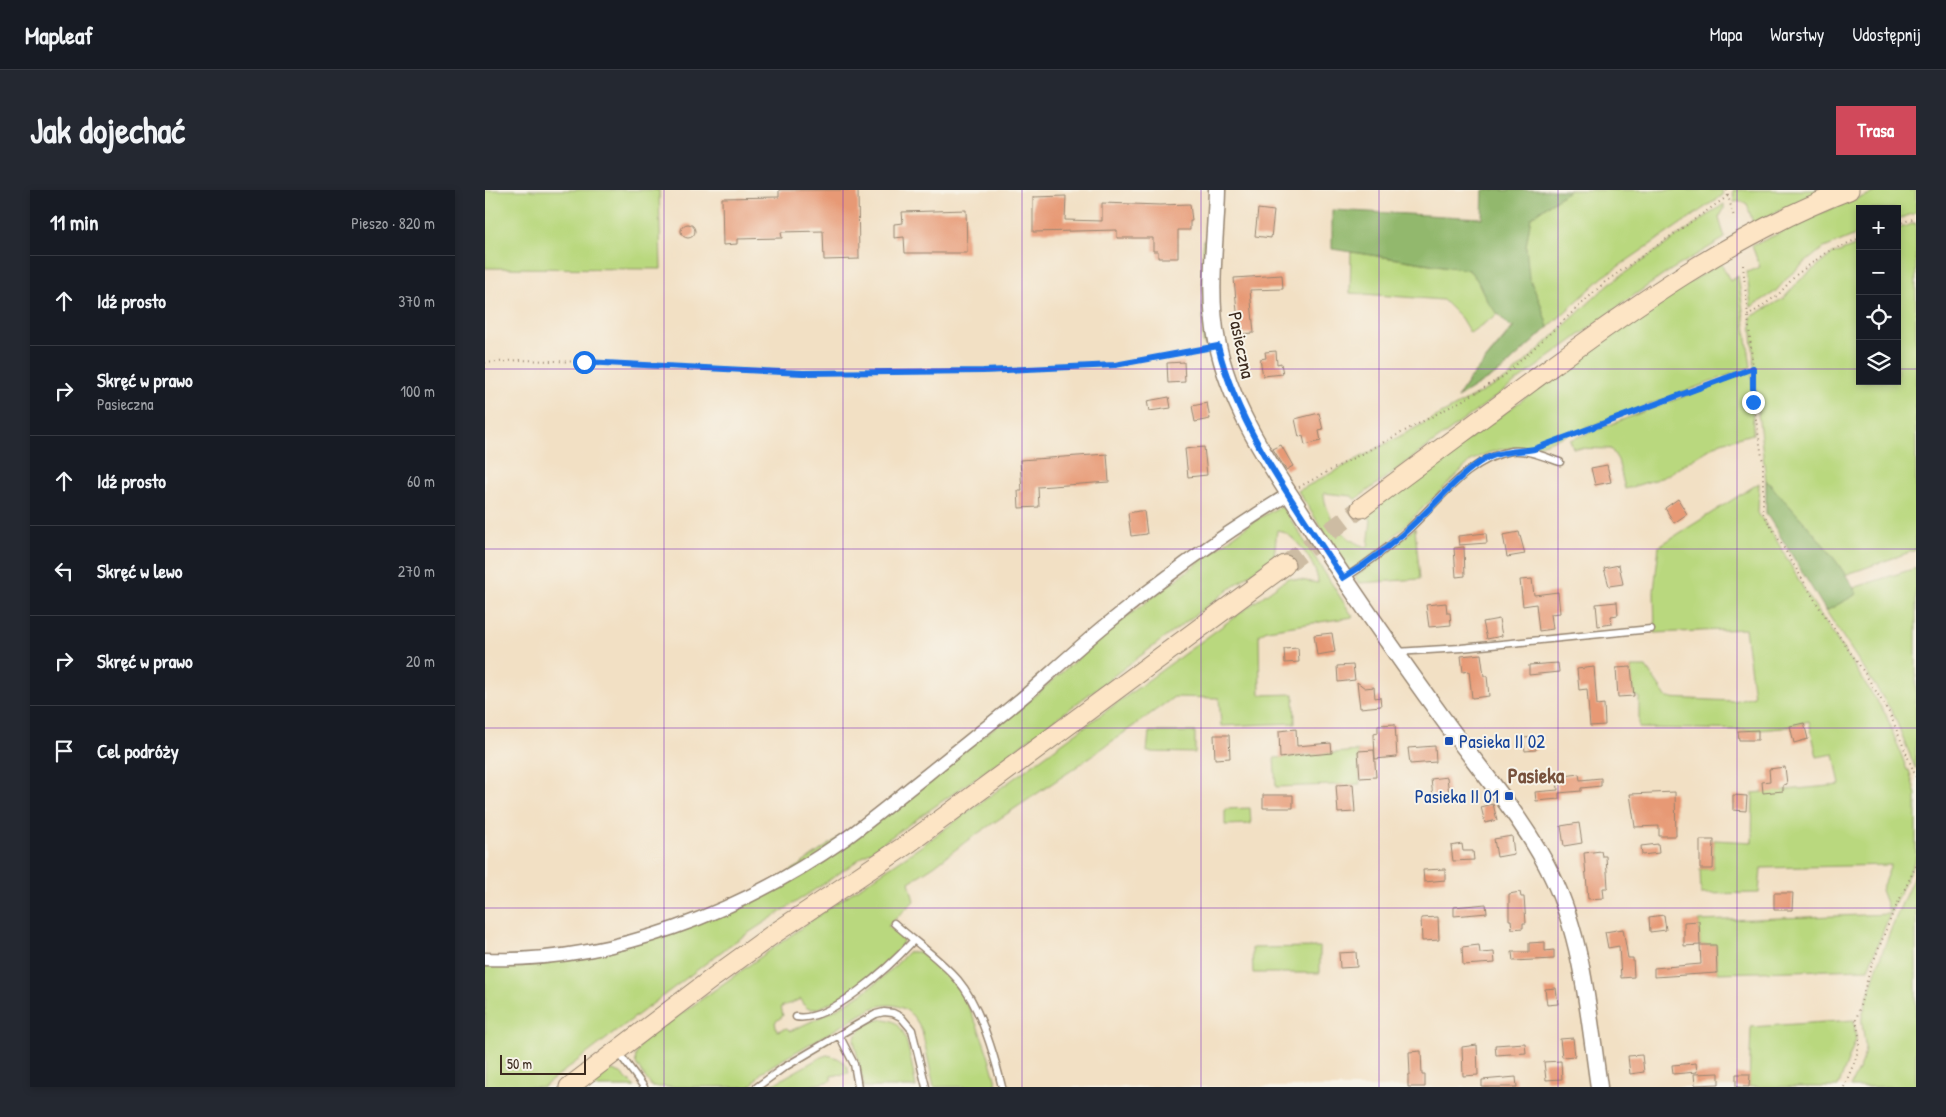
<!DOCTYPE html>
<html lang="pl">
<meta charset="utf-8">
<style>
:root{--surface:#171b24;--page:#242831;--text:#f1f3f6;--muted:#9ea1a6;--line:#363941;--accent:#d1495b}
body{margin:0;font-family:"Patrick Hand",sans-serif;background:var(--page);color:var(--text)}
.controls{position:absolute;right:15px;top:15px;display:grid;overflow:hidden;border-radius:0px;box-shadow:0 2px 8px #0003}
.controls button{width:45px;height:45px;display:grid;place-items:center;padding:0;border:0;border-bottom:1px solid var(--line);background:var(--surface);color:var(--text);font:25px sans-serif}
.scale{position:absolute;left:15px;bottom:12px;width:86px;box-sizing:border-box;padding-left:5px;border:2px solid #3b2a1e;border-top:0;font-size:14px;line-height:18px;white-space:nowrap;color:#3b2a1e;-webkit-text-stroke:4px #f7f3e8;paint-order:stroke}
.stop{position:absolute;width:15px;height:15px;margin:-11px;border:4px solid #1a73e8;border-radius:50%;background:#fff}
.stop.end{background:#1a73e8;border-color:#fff;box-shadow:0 1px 5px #0008}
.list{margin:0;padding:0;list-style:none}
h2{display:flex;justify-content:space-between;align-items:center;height:65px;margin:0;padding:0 20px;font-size:21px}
h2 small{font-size:16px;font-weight:400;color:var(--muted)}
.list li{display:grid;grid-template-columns:32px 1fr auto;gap:15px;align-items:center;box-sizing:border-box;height:90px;padding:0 20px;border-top:1px solid var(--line)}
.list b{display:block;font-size:19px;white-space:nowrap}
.list p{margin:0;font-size:16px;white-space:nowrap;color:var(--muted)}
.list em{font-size:16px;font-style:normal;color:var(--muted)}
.icon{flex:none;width:28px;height:28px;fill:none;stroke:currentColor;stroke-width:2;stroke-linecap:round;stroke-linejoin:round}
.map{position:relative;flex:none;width:1431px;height:897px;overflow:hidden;border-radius:0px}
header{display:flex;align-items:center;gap:30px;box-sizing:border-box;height:70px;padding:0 25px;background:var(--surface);border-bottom:1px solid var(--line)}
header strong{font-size:24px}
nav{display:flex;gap:28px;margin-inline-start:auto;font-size:18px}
.intro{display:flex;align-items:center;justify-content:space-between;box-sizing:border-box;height:120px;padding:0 30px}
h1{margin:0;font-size:35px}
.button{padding:12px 22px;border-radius:0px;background:var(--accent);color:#fff;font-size:18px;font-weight:700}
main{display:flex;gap:30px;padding:0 30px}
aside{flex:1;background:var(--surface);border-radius:0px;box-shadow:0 2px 8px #0003}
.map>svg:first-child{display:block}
.green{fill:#b9d87e;stroke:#7a814e}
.forest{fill:#92b86d;stroke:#667146}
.building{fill:#e79974}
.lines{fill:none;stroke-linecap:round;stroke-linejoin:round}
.secondary-tunnel{stroke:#cdbca3;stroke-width:19;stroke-dasharray:19 9;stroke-linecap:butt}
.service-casing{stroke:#968571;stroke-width:9}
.minor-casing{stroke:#968571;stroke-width:15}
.tertiary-casing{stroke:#968571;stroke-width:19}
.secondary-casing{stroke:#968571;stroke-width:21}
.path{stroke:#968571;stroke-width:2;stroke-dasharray:1 4;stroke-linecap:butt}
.service{stroke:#fff;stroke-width:6}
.minor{stroke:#fff;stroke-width:12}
.tertiary{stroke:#fff;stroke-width:16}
.secondary{stroke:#fde5c5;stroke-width:19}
.route{stroke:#1a73e8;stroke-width:6}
.grid{fill:none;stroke:#7b2cbf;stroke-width:1;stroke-opacity:0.55}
.transit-dot{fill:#1a4fb4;stroke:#f7f3e8;stroke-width:2}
.labels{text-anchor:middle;stroke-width:4;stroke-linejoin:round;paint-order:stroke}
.street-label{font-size:19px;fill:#3b2a1e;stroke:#f7f3e8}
.transit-label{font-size:19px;fill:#164399;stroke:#f7f3e8;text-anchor:start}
.quarter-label{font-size:21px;font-weight:bold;fill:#77513c;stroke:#f7f3e8}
</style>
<header>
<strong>Mapleaf</strong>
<nav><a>Mapa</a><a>Warstwy</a><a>Udostępnij</a></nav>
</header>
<div class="intro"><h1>Jak dojechać</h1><a class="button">Trasa</a></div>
<main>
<aside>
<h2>11 min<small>Pieszo · 820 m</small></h2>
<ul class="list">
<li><svg class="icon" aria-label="ahead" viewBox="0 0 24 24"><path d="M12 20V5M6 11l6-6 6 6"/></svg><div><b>Idź prosto</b></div><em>370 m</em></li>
<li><svg class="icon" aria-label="right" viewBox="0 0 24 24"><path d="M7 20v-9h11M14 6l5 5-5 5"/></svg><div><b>Skręć w prawo</b><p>Pasieczna</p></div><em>100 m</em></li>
<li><svg class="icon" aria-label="ahead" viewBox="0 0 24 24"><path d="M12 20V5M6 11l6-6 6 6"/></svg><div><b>Idź prosto</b></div><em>60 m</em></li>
<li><svg class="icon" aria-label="left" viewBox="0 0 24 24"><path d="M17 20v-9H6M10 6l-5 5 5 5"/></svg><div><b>Skręć w lewo</b></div><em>270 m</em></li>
<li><svg class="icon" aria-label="right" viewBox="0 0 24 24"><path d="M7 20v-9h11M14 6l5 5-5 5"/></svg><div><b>Skręć w prawo</b></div><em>20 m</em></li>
<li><svg class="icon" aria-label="arrive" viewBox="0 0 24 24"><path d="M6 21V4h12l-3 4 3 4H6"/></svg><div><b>Cel podróży</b></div></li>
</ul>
</aside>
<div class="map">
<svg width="1431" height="897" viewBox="0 0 1431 897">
<rect width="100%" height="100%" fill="#f7f3e8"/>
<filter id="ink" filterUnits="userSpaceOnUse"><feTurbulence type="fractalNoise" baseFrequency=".02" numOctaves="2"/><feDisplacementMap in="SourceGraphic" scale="10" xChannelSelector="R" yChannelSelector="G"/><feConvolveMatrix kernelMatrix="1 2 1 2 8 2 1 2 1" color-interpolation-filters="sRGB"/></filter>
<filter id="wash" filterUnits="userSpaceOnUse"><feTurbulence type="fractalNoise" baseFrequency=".0096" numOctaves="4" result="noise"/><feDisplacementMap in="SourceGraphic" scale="20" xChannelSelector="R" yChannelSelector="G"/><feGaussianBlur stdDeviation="1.12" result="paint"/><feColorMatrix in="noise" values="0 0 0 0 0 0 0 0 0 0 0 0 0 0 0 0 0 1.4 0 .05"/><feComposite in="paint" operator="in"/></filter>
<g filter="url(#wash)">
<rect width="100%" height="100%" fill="#f2e0c4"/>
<path class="green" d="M0 0H174L176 79 0 78Z
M1085 0H1237L1238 5 1118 87 1017 180 972 208 983 191 1028 137 1024 136 1013 124 985 143 976 128 958 110 865 103 866 62 984 80 993 90 1046 27Z
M1248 0H1338L1268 33 1262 14 1256 11 1249 12Z
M1396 0H1431V23L1412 29V19H1375V43L1337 59 1305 85 1290 102 1266 117 1262 82 1275 77 1267 56 1345 19Z
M1239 14V19L1234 28 1240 48 1186 80 1145 108 870 310 867 306 839 303C839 324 861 354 883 357L886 330 881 324 1166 116 1236 73 1245 91 1253 86 1266 177 1047 258C1025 256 1005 260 986 271L898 357 864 381 813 301 1023 188 1124 94Z
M1431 33V360L1360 385 1332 347 1281 290 1271 206 1266 127 1299 108 1314 91 1346 65 1375 54V191H1412V39Z
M718 50 723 51 726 152 718 154Z
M1267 180 1268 244 1236 252 1179 287 1140 299 1133 270 1126 259 1088 258 1085 250Z
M1274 293 1273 323 1292 351 1320 401 1401 525 1422 580H1424L1431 605V668L1405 724 1383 779 1232 783 1231 755H1215L1214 731 1405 724 1396 700 1406 675 1276 678 1274 703 1216 704 1215 679H1228L1229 650 1267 652 1268 603 1355 595 1349 564 1332 567 1324 531 1297 538 1273 540 1154 538V507L1149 506 1146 477H1161L1182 508 1248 511 1269 506 1260 439 1170 443 1169 401 1174 356Z
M794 317 798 318 801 322 868 427 782 440 774 444 775 505 809 504 810 533 736 536 734 508 689 507 587 580 483 650 449 676 424 692 429 711 403 736 416 747 418 752C412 768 343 822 326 819 320 819 318 813 316 809L296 817 298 826 290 832 292 841 302 838 305 841C353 820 388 802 423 762H435C448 773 464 784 474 800 492 829 504 864 512 897H449L437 841C427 818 410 809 386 819L288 875 276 883 265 897H167C163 890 154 881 151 873 147 857 168 843 178 834H182L344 718 435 657 803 388 833 393C833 376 809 342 792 340L789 366 512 573 343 691 245 755 58 897H0V773L64 771 259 714 504 542 553 503 632 434 769 331Z
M930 338 935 389 874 393 870 386 903 363Z
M1431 378V580L1408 523 1341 421 1371 404 1368 398Z
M664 542H710V563L662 562Z
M873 561 875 594 791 597 789 568Z
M765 618 766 634 740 635V619Z
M1431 682V897H1365C1370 885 1380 870 1380 857 1380 848 1376 833 1377 827 1390 777 1409 729 1431 682Z
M835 757V783H768L767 758Z
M400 829C406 830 411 832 414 836 423 845 428 883 431 897H379L369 850C374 837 387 830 400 829Z
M1369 830 1371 849 1353 897H1264L1266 837Z
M342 865C353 867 362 871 364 883L346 886V891L320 897H283L336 867Z
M122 878 136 883 150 897H95Z"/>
<path class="forest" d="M998 0H1085L1046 27 1041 56 1044 88 1055 112 1063 137 1017 180 972 208 983 191 1029 137 1024 136 1003 113 992 90 984 80 847 59V20L997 28Z
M1281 290C1313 326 1349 361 1372 404L1341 421 1281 323Z"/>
<g id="blocks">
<path class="building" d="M294 0H373L374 69 339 70 338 41 296 42 297 48 252 49V54L238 55 237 8 294 7Z
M581 6 580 30 617 31V13L675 15 705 14 707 31H705V40H693V68H673V61H668V48H632V40L548 42V7Z
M773 19 789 21 786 48 770 46Z
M481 20 482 63H420L419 47 409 48V34L418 33 417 22Z
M196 41a7 7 0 1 1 14 0a7 7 0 1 1-14 0Z
M797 85 798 99 765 100 769 143 754 144 749 88Z
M791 161 792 174 796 173 798 184 778 186 775 169 781 168 780 162Z
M699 172 700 192 683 193 682 173Z
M684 207 686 218 664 221 662 211Z
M722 213 725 229 710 232 707 216Z
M834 223 838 240 834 241 836 251 820 255 818 246 814 247 810 229Z
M796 255 808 276 801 280 788 259Z
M719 257 722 285 703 287 700 259Z
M622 264 624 292 553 297 554 317 534 318 533 301H537L535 270Z
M1122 275 1126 292 1110 295 1106 278Z
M1193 309 1202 324 1189 333 1180 318Z
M654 321H659L662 344 646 346 643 323Z
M1034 342 1040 364 1022 367 1018 345Z
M1001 343 1002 353 974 355 973 346Z
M979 357 980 386 971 387 969 358Z
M1134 375 1138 394 1124 396 1119 378Z
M1047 389 1049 405 1073 402 1075 423 1066 424 1068 439 1054 441 1051 414 1038 416 1035 390Z
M1132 412 1133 425 1126 426 1127 434 1113 436 1111 414Z
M961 413 962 423H965L966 435 944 437 941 415Z
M1014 429 1017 446 1002 449 998 432Z
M847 443 850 462 832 465 829 445Z
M813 458 814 472 800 473 799 459Z
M996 464 999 486H1002L1004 506 987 508 984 481 978 482 976 466Z
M1073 473 1074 482 1044 485V475Z
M868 475 870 490 853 492 852 476Z
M1109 477 1112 515 1119 514 1120 535 1105 536 1102 499 1094 500 1092 479Z
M1146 477 1149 506 1133 507 1131 478Z
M872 492 880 498 889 497 890 508 895 507 896 516 875 518Z
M1319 533 1323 549 1309 553 1305 536Z
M910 534 912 567 890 569 889 544 893 543V535Z
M811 539 812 556 846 553 847 563 825 565V564L795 568 794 541Z
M1273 540V550H1254L1253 541Z
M729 545H744L745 568 730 569Z
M1050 547 1051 560 1040 561 1038 548Z
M950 556 951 572 925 574 923 558Z
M889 560 891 587 875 588 873 561Z
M1300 577 1302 594 1298 595V601L1278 603 1277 592 1285 591 1284 579Z
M1094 584 1095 590 1116 588V596L1096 598V601L1074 603V609L1051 611 1050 602 1073 600 1072 587Z
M962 587 964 605 948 607 946 589Z
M868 594 870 622 853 623 851 595Z
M1190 602 1191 646H1174V636L1150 637 1145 604Z
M778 605H808V618H778Z
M1248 605 1262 606 1261 621 1248 620Z
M1008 614 1012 630 1000 633 996 617Z
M1094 633 1097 653 1079 656 1076 636Z
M1027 646 1029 664 1012 667 1009 649Z
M1215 650H1229L1228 679H1215Z
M977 654 978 661H988L989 670 968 671 966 656Z
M1173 654 1174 663 1157 665 1156 656Z
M1116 661 1117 666H1121L1123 698H1118L1119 708 1103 709 1099 663Z
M960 679V690L939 692 938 680Z
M1035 702 1036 707H1039L1041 733H1038V738L1027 739 1026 730H1024V704Z
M1289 703H1308L1307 720H1289Z
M1001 714 1002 723 969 726V717Z
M1179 725 1181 740 1165 742 1164 727Z
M953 727 954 750 937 751 936 728Z
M1214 731 1215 755 1199 756V732Z
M1138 739 1143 768H1148L1149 787 1136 788 1134 756 1123 758 1120 742Z
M1060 752V761L1069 760V769L1028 771 1027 762H1044V753Z
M994 755 995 763 1009 762 1010 773 978 775 977 757Z
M1215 755H1231L1232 783 1169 787V778L1216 774Z
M871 762 872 777 855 778 854 763Z
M1071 798 1073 814 1062 815 1060 799Z
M1088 848 1090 866 1077 867 1075 849Z
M1040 853 1041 863 1011 865 1010 855Z
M992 855 993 885 978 886 977 857Z
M936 861 937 885H940V897H923V885H925L924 862Z
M1157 865 1159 882 1145 884 1143 866Z
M1076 871 1077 889 1061 890 1059 872Z
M1211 873 1212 882 1188 884 1187 875Z
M1234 883V894L1210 895 1209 884Z
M1251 884H1265L1264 897H1251Z
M1031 887 1032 897H997V890Z"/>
</g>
</g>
<g filter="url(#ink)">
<use href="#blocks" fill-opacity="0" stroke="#968571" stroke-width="1"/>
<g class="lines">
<path class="secondary-tunnel" d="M800 375 876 318"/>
<g class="service-casing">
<path id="service" d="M860 388C883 373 904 357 924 339 955 310 983 269 1026 261 1042 259 1060 267 1075 272
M911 462 976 458 1166 439
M409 733C430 752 455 769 473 790 495 816 509 864 517 897
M311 827C345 833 406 775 428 751
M354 845 369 874 373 897
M133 862 159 897
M272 897 298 878 354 845 391 824 399 822 408 823 416 827 427 840 441 897"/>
</g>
<g class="minor-casing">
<path id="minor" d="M0 769C128 773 256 722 360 649 389 628 415 606 443 584 476 557 510 531 543 503 569 480 595 456 622 434 679 387 740 343 804 304"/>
</g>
<g class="tertiary-casing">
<path id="tertiary" d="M732 0C731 50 722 101 732 151 744 211 777 263 810 313 859 390 911 464 964 537 1000 586 1041 632 1067 686 1098 749 1104 828 1114 897"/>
</g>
<g class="secondary-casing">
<path id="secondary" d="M876 318C933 275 990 233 1047 191 1147 117 1247 45 1364 0
M84 897 229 787 287 745 424 653 800 375"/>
</g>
<path class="path" d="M1242 0 1243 6
M1412 34 1431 28
M1258 75 1263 126 1293 105 1311 85 1342 62 1375 48
M0 173 35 170 99 172 319 183 498 181 630 175 720 158
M1268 179V211L1278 273V323L1334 417 1379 482 1405 524 1431 587
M1058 256 1268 179 1263 126
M814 297 980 209 1019 186 1120 92 1243 6 1249 27
M1359 897 1371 868 1375 851 1371 830 1385 780 1407 725 1431 676"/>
<use href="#service" class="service"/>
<use href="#minor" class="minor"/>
<use href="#tertiary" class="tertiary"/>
<use href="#secondary" class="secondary"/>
</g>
</g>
<g class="lines" filter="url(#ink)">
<path class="route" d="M99 172 318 183 498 181 630 175 733 156C753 239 812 317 858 388 887 371 913 350 937 326 956 308 977 282 1000 269 1015 261 1033 262 1049 259L1268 178V212"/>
</g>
<path class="grid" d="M179 0V897M358 0V897M537 0V897M716 0V897M894 0V897M1073 0V897M1252 0V897M0 179H1375M1412 179H1431M0 359H1431M0 538H1431M0 718H1431"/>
<g class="transit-dot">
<rect x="959" y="546" width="10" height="10" rx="2.5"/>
<rect x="1019" y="601" width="10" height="10" rx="2.5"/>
</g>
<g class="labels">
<g class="street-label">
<text transform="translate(757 155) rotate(78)" y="7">Pasieczna</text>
</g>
<g class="transit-label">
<text x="974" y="558">Pasieka II 02</text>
<text x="1014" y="613" text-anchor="end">Pasieka II 01</text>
</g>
<g class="quarter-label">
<text x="1051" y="593">Pasieka</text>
</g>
</g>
</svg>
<div class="controls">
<button>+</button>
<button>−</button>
<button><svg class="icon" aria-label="locate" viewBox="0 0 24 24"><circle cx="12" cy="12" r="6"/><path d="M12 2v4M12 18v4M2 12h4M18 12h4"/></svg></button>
<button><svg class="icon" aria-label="layers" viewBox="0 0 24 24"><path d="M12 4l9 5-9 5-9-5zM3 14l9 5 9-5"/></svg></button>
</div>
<div class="scale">50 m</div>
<div class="stop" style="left:99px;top:172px"></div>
<div class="stop end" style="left:1268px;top:212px"></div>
</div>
</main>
